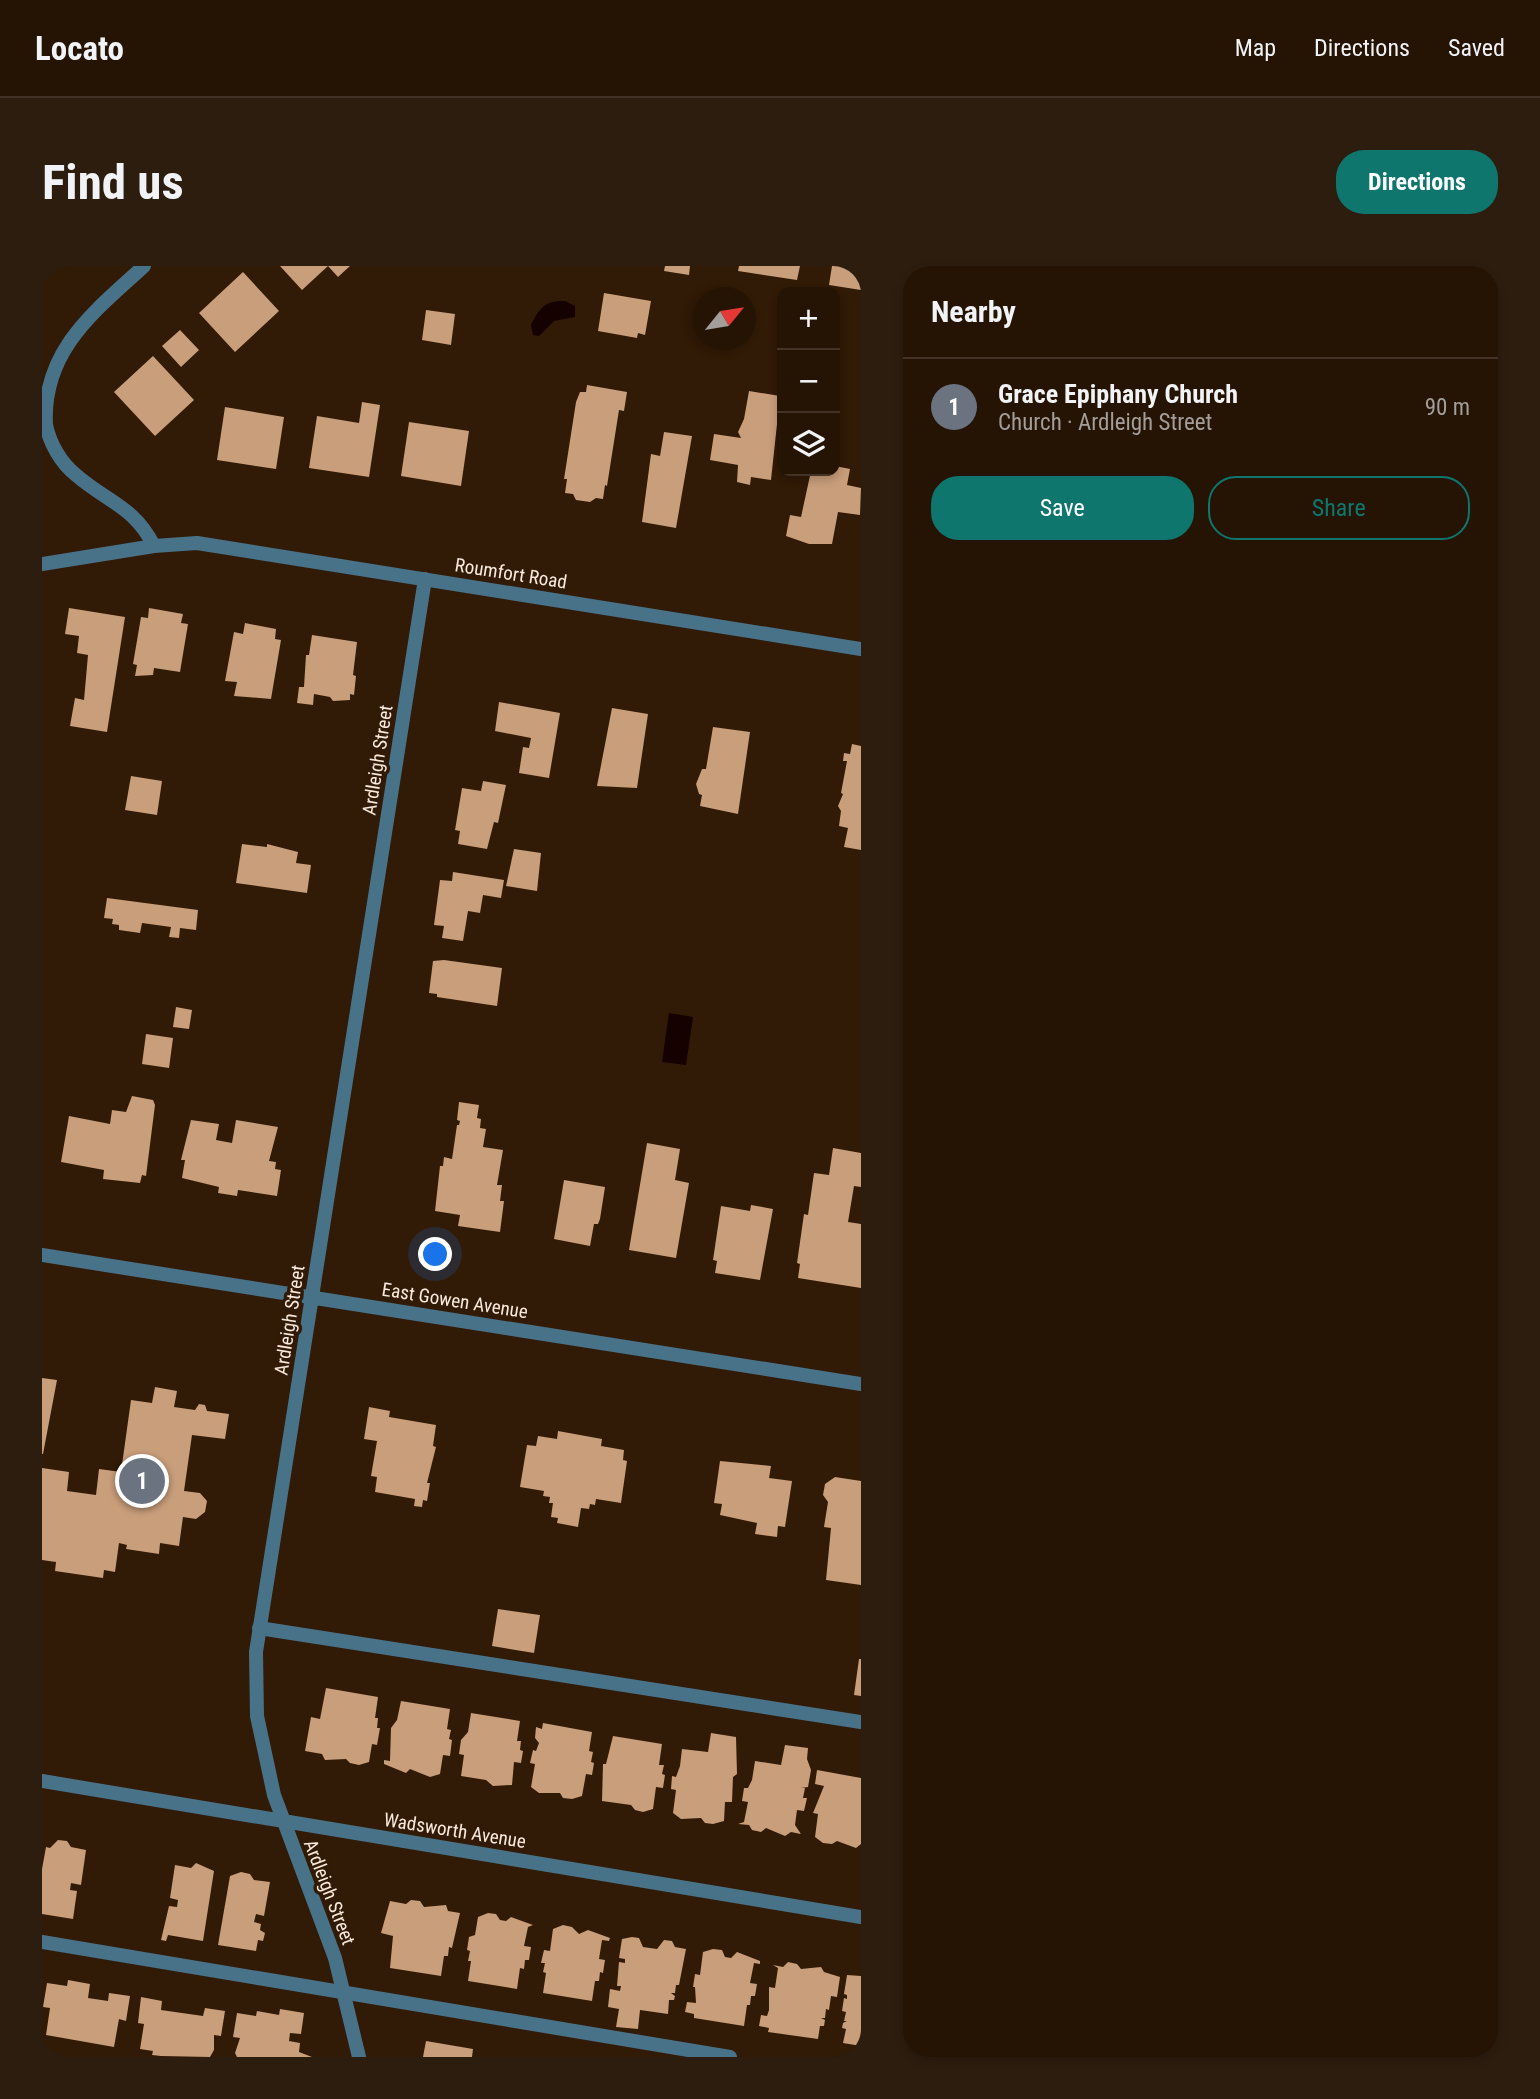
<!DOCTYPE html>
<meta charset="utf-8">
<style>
:root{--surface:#251404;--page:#2d1d0e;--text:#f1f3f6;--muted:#a39e9a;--line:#423326;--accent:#0f766e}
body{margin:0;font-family:"Roboto Condensed",sans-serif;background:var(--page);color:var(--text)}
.controls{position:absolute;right:21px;top:21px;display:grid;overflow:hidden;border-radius:14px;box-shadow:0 4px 10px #0003}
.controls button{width:63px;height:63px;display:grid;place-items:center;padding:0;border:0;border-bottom:2px solid var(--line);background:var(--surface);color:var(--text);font:35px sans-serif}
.compass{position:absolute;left:651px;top:21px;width:63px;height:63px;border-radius:50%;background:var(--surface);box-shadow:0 4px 10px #0003;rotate:60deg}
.you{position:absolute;left:394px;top:989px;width:24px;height:24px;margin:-18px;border:5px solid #fff;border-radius:50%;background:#1a73e8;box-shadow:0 0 0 10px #1a73e833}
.badge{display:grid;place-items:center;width:46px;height:46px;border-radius:50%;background:var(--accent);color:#fff;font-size:23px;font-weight:700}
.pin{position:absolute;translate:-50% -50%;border:4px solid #fff;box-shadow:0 2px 7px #0006}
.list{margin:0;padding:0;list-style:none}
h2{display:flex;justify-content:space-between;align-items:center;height:91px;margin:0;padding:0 28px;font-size:30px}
h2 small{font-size:23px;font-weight:400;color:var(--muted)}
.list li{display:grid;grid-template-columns:46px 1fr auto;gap:21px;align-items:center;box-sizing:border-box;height:98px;padding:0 28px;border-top:2px solid var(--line)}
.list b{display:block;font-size:26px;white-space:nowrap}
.list p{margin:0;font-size:23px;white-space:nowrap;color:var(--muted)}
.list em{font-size:23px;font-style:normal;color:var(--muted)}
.actions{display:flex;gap:14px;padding:21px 28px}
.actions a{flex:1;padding:16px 0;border:2px solid var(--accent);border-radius:28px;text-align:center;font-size:24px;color:var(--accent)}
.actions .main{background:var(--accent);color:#fff}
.icon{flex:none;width:38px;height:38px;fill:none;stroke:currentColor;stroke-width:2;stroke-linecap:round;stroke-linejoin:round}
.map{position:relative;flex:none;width:819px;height:1791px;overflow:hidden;border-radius:28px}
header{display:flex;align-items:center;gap:42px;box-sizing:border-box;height:98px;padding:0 35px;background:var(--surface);border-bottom:2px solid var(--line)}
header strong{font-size:33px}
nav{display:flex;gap:38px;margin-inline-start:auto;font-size:24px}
.intro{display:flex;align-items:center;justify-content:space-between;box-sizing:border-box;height:168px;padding:0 42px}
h1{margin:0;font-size:49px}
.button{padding:18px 32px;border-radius:28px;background:var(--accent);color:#fff;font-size:24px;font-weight:700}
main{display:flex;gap:42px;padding:0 42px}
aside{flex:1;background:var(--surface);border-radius:28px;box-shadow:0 4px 10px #0003}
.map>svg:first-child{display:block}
.water{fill:#150100}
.building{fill:#c99e7b}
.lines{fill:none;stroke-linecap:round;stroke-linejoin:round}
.lane{stroke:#477288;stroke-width:14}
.street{stroke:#477288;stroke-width:14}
.labels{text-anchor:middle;stroke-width:7;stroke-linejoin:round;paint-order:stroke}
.street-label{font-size:19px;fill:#faeadd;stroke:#311a06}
</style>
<header>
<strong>Locato</strong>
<nav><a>Map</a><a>Directions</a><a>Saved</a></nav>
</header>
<div class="intro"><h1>Find us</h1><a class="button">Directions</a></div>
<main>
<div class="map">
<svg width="819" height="1791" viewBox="0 0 819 1791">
<rect width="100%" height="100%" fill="#311a06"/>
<path class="water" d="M523 35 533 40V51L512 55 497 70 491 69 489 59C497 42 504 34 523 35Z
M627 747 651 751 644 799 620 796Z"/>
<path class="building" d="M238 0H286L260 24Z
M286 0H308L296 11Z
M623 0H648L647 9 622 5Z
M697 0H758L755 14 696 5Z
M790 0H819V24L787 19Z
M201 6 237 45 193 86 157 47Z
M562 27 609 35 603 69 596 67 595 72 556 65Z
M384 44 413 48 409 79 380 74Z
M138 64 157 84 139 101 120 80Z
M111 90 152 134 113 170 72 126Z
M545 119 585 126 582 145 577 144 565 220 563 219 561 233 554 232 548 236 534 234 531 228 523 227 525 213H522L534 136 538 126H544Z
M707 125 738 130 729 214 709 211 708 219 695 216 696 199 668 194 672 168 699 172 696 166 702 153Z
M320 136 338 139 327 211 267 202 275 150 317 157Z
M183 141 242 151 234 203 175 194Z
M367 156 427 165 419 220 359 210Z
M622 166 650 170 634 262 600 256 609 188 618 190Z
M793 200 808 203 805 219 819 222 818 249 796 246 790 278H767L744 270 748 249 759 251 769 205H793Z
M27 342 83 351 65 466 28 460 33 432 42 434 46 389 35 387 37 370 23 368Z
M107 342 141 348 139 357 146 358 138 406 112 402 111 409 93 410 95 399 91 398 99 351 106 352Z
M203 357 234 363 233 373 239 374 229 433 192 430 195 416 183 415 192 366 201 368Z
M270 369 315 376 311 409 314 410 312 429 308 428V434L291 435 288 431 272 428 271 439 255 437 257 421H262L264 389H267Z
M457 436 518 447 507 512 477 507 481 481 487 482 489 472 453 465Z
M570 442 606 448 595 522 555 520Z
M671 461 708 466 696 548 658 540 660 529 657 528 654 518 660 503H664Z
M810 478 819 480V584L802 581 806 562 797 560 799 545 796 540 801 528 799 527 805 495H801L802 487 808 488Z
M89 510 120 515 115 549 83 544Z
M441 515 464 519 456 557 452 556 445 583 416 578 418 565 413 564 420 522 439 525Z
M200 578 225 581V578L256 586 254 597 269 599 265 627 194 617Z
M472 583 499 587 495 625 464 620Z
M411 606 462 614 459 632 441 629 438 647 426 645 421 675 400 672 402 660 392 659 398 614 410 615Z
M65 632 156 644 154 664 138 662 137 672 127 671 129 661 100 657 98 667 77 664V659L70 658 71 653 62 652Z
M402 694 460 702 455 740 395 731V728L387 727 391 695Z
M134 741 150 744 147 763 131 761Z
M104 768 131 772 127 802 100 798Z
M90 830 111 834 113 839 104 910 100 909 98 917 61 913 62 904 19 896 27 850 68 858 70 844 84 846Z
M417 836 437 839 435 852 439 853 438 862 444 863 441 881 461 884 455 919H460L458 935H462L458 966 416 960 418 949 393 945 398 900H401L402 891 410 893 415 859H417L418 855 415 854Z
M149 854 177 858 174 874 190 877 194 854 236 861 227 895 234 896 233 903 239 904 235 930 196 924 195 930 176 927 177 921 140 912 143 894H139Z
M605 877 638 883 633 914 647 917 634 992 587 984Z
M791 882 819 887V921L812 920 806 956 819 958V1022L756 1012 758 998 755 997 762 948 766 949 772 907 787 909Z
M522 914 563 921 558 953 556 958H552L548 980 512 973Z
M709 939 731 943 718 1014 673 1007 675 995 671 994 679 940 708 945Z
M0 1112 15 1114 1 1188H0Z
M113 1121 135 1125 132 1141 153 1144 157 1138 163 1139 165 1145 187 1148 183 1173 150 1169 142 1225 158 1227 165 1235 163 1246 154 1253 141 1251 137 1280 118 1277 117 1288 84 1283 85 1279 77 1277 73 1306 62 1304 61 1312 13 1305 14 1296 0 1294V1202L27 1206 25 1225 54 1229 57 1203 79 1206 89 1134 110 1137Z
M327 1141 348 1145 347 1151 394 1159 391 1180 394 1181 385 1217H388L385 1235 381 1234 380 1241 372 1240 373 1233 333 1226 335 1211 329 1210 335 1175 322 1173Z
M516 1165 560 1173 559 1180 582 1184 581 1194 585 1195 579 1237 554 1233 553 1239 548 1238 547 1243 539 1242 536 1261 515 1257 516 1252 509 1251 511 1237H507L508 1231 501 1230 502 1225 478 1221 485 1179 494 1180 496 1170 515 1173Z
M678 1195 729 1200 727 1212 750 1215 743 1261 736 1260 735 1271 713 1268 715 1257 678 1249 680 1238 672 1237Z
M793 1211 819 1215V1319L784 1314 789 1262 782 1261 786 1236 781 1229 783 1218Z
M456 1343 498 1349 492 1387 450 1380Z
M817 1393H819V1430L812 1429Z
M284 1422 336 1431 333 1452H336L335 1462H338L335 1479 330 1478 327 1496 317 1499 308 1497 304 1493 283 1494 280 1488 263 1485 269 1451 278 1453Z
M359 1435 408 1443 405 1463 409 1464 407 1473 410 1474 408 1490 401 1489 398 1508 388 1511 368 1503 364 1507 342 1498V1494L348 1495 349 1462 355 1454Z
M429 1447 478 1455 475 1475H479L478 1484 481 1485 479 1497 472 1496 470 1519 451 1520 444 1514 419 1510 422 1489 417 1488 419 1474 426 1466Z
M501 1457 550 1466 547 1485 551 1486 549 1496 552 1497 550 1509 544 1508 540 1530 530 1533 521 1532 518 1527H497L489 1521 493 1498 488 1497 491 1484 494 1485 497 1477 493 1472 494 1461 500 1463Z
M669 1467 694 1471 695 1508 691 1511 690 1536H683L682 1555 671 1558 663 1557 659 1552 639 1553 631 1547 634 1524 629 1523 630 1510 634 1511 638 1500 640 1483 666 1486Z
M571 1470 620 1478 617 1499H622L620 1508 623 1509 621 1522 614 1521 611 1543 601 1546 593 1544 589 1539 560 1535 561 1498H564Z
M743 1479 766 1482 765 1493 769 1504 766 1521 759 1522H763L761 1532H765L762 1545 755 1544 753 1559 759 1568 749 1566 743 1570 724 1562 719 1566 710 1564 707 1559 696 1558 702 1556 706 1536 700 1535 702 1522H706L710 1514 713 1495 739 1499Z
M775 1504 819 1512V1578L814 1582 795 1575 790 1578 781 1577 773 1571 776 1548 771 1547 782 1520 773 1518Z
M16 1574 25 1575 29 1581 44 1584 39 1619 29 1617 28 1624 35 1625 31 1653 0 1648V1603L4 1581 8 1582Z
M154 1597 172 1605 161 1675 126 1669 124 1675 119 1674 127 1640 135 1641 136 1634 128 1632 133 1599 149 1602Z
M199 1606 208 1608 212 1614 228 1616 222 1650 214 1648 212 1656 219 1658 218 1664 223 1667 221 1675 216 1674 214 1685 176 1679 188 1610Z
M369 1634 378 1635 382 1641 404 1639 406 1645 418 1647 410 1682 407 1681 406 1690H402L399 1710 348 1702 351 1670 339 1667 348 1635 364 1638Z
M446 1647 454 1648 458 1654 464 1655 469 1651 491 1659 486 1661 482 1680 489 1681 487 1694H483L482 1703 478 1702 475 1723 426 1715 429 1695H426L428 1685 425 1684 427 1671 433 1669 436 1651Z
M521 1659 530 1661 537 1668 546 1664 568 1672 567 1675 560 1674 557 1693 563 1694 561 1707 558 1706 557 1715H553L550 1735 501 1727 504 1707 501 1706 503 1697H499L502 1684 508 1685 511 1663Z
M590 1671 597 1672 601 1681 615 1683 622 1674 630 1675 633 1681 644 1683 637 1719H634L633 1727H629L633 1730 632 1734H627L626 1748 598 1744 596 1763 574 1761 577 1743 566 1741 568 1723 578 1725 579 1720H575L577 1696 583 1697V1693L577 1692 580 1673Z
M671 1683 680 1684 683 1691 689 1692 695 1686 718 1695V1698L712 1697 708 1717 715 1718 713 1730H709L708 1739H705L702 1760 652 1752V1748L643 1746 645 1736 654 1737 653 1721H651L653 1708 658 1709 661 1686Z
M746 1696 755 1698 759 1703 779 1701 782 1706 798 1711 795 1731 789 1730 787 1744 784 1743 783 1752H779L783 1754 782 1760H778L776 1773 726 1766 727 1762 717 1760 719 1749 725 1750 727 1744V1721L733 1722 736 1702 731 1699 741 1701Z
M805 1709 819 1710V1780L801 1777 804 1763 800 1762 801 1757 805 1755H802L804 1746 800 1745 802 1732 805 1733V1729L802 1728Z
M26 1714 48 1718 46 1732 66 1735 67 1727 88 1730 84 1755 77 1753 72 1781 4 1769 8 1742 1 1741 5 1717 25 1720Z
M99 1731 120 1735 119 1744 161 1750 163 1742 183 1745 179 1770 172 1769V1784L168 1791 119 1790 110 1789 111 1785 98 1783 102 1758 96 1757Z
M238 1743 262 1747 259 1768 248 1767 247 1775 258 1777 257 1786 270 1791H195L193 1787 198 1772 191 1771 195 1747 214 1750 215 1745 237 1749Z
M384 1775 431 1783 430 1791H381Z"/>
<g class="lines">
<path class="lane" d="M217 1362 819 1456
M0 1676 688 1791"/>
<path class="street" d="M102 0C53 45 0 84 4 159 8 178 19 197 34 209 65 236 92 240 112 280
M0 298 112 280 155 277 819 383
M0 989 819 1118
M0 1515 819 1651
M317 1791 293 1692 232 1529 215 1450 214 1386 383 313"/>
</g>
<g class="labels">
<g class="street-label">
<text transform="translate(469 307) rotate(9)" y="7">Roumfort Road</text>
<text transform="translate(335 494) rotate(-81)" y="7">Ardleigh Street</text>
<text transform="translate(413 1034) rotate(9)" y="7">East Gowen Avenue</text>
<text transform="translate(247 1054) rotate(-81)" y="7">Ardleigh Street</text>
<text transform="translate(413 1564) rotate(9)" y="7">Wadsworth Avenue</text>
<text transform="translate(288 1626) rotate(69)" y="7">Ardleigh Street</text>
</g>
</g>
</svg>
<div class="controls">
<button>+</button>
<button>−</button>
<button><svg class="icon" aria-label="layers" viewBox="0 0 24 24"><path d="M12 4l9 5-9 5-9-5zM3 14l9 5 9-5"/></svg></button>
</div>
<svg class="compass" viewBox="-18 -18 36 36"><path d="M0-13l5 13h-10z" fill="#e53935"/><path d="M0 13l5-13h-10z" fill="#a39e9a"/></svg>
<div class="you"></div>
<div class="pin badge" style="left:100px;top:1215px;background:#6b7280">1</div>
</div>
<aside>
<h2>Nearby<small></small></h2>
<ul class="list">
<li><span class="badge" style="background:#6b7280">1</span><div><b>Grace Epiphany Church</b><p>Church · Ardleigh Street</p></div><em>90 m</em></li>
</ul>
<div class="actions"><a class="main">Save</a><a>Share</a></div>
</aside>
</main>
